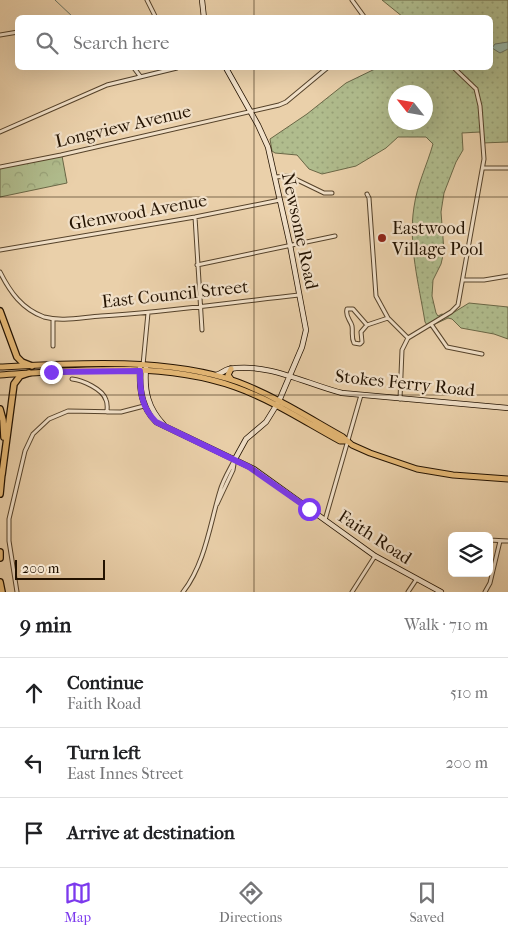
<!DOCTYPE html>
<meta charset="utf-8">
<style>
:root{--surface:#fff;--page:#f6f6f6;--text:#202124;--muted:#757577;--line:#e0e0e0;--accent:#7c3aed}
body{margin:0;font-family:"IM FELL French Canon",serif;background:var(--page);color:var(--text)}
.controls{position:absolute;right:15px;bottom:15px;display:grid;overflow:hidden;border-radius:8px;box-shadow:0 5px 20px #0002}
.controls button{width:45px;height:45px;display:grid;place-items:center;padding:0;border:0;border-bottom:1px solid var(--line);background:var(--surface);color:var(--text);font:25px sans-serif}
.compass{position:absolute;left:388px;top:85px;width:45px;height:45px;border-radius:50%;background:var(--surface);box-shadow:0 5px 20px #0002;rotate:301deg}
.scale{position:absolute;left:15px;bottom:12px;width:90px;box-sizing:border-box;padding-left:5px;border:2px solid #231200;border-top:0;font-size:14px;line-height:18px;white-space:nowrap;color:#231200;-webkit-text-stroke:4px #f1e0c8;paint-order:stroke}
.stop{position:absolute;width:15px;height:15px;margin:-11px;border:4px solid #7c3aed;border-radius:50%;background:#fff}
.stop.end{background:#7c3aed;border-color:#fff;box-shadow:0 1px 5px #0008}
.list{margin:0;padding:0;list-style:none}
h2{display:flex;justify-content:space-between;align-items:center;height:65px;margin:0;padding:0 20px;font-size:21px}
h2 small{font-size:16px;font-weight:400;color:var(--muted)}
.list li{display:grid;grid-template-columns:32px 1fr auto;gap:15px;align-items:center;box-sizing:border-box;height:70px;padding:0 20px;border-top:1px solid var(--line)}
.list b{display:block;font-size:19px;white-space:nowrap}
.list p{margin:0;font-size:16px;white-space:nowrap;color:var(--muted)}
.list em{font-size:16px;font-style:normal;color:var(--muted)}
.icon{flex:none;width:28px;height:28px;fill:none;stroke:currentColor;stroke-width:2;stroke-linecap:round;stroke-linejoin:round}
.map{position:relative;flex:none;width:508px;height:592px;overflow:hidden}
.search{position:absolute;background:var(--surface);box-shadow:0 5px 20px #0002;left:15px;right:15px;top:15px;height:55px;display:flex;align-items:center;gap:12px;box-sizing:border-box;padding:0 18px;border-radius:8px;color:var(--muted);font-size:19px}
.sheet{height:275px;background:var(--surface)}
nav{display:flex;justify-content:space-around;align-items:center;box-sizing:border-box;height:70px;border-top:1px solid var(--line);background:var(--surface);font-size:14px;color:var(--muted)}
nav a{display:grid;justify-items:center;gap:2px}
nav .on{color:var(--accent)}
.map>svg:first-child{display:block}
.grass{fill:url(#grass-dots);stroke:#6a6746;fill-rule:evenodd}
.park{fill:url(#park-crowns);stroke:#6a6746}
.water{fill:#98b7a8;stroke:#697565}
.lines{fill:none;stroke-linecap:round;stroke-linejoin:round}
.stream{stroke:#697565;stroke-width:1}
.street-casing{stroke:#55422a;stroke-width:5}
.secondary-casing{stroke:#231200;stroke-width:6}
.primary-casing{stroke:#231200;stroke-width:7}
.highway-casing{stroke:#231200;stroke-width:8}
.street{stroke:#f1e0c8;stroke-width:3}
.secondary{stroke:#f1e0c8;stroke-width:4.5}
.primary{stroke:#e5b875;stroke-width:5}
.highway{stroke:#e5b875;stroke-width:5.5}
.route{stroke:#7c3aed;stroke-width:6}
.grid{fill:none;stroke:#231200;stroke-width:1;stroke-opacity:0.55}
.poi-dot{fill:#8f2418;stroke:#f1e0c8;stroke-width:2}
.labels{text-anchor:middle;stroke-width:4.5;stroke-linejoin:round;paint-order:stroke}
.street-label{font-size:18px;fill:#231200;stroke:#f1e0c8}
.poi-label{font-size:18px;fill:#231200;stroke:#f1e0c8;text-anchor:start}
</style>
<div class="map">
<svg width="508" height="592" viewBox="0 0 508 592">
<defs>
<pattern id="grass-dots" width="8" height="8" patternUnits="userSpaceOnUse" patternTransform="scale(1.25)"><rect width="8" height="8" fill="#b0bc8d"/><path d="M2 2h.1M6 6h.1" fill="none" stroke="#97a178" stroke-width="1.8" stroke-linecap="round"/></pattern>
<pattern id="park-crowns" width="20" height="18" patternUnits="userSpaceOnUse" patternTransform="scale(1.25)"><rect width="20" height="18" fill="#b0bc8d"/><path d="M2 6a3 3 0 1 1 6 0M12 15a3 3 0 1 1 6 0" fill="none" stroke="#97a178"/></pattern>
</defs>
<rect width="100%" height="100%" fill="#ead0aa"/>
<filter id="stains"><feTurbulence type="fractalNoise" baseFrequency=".004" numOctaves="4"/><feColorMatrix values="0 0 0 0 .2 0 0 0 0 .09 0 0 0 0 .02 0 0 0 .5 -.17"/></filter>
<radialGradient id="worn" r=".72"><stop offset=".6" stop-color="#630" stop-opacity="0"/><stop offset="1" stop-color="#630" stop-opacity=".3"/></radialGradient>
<path class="grass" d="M382 0H508V142L482 143 480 132 462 133 463 150 456 162 444 193 441 212 444 251 441 264 433 280 432 296 436 313 438 316 442 314 448 316 469 303 508 307V339L494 334 461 328 452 319 448 318 435 324 433 321 427 325 425 322C419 285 408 244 414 207 417 185 427 165 433 144L426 137H398L386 148 356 166 322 174 309 169 297 155 275 153 272 151 270 139 307 114 346 83 377 68H490V18L403 17ZM396 92H426V122H396Z"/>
<path class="park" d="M62 156 67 183 0 197V168Z"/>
<path class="water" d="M508 42V49L500 53 492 48 495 44Z"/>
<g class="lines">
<path class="stream" d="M55 0 74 18"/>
<g class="street-casing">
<path id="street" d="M147 0 156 18
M352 0 365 18
M0 35 18 32
M134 68 140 76
M0 132 107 85 177 68
M0 167 61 155 279 105 286 102 327 68
M483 168H508
M275 177 289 176 324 193H332
M367 194 369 198 376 296 388 318 408 338
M195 217 202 330
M0 250 195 217 280 200
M197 265 335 236
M0 272C10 292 22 309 44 317 62 322 83 317 101 316 167 312 233 302 299 295
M463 280H484L508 276
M347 309H353L367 325 361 332 362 342 360 344 354 343C351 337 353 332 352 326 350 319 345 317 347 309Z
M431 324 447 347 482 354
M367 325 388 318
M53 346V319
M143 365 148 313
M72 379C82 380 103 389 106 400 108 404 107 408 107 412
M400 399 402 350 408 338 451 312 458 305 484 159 480 106 476 89 454 68
M217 504 233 470 234 464
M325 520 361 395
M489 540 508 541
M17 592 9 541V519L25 451 33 434 49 419 68 411 121 412 144 406
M183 592C205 564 210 524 220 491 223 480 230 469 235 459
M352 592 375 556
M408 592 416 580
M485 592 490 583 500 541"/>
</g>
<g class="secondary-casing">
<path id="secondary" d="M202 0 204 18
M226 68 258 125 268 147 290 245 306 330 302 347 279 401 266 422 246 439 235 459
M140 368C139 389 141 407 156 422L254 469 375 556 441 592
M146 368C144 391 148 408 164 425
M216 375C221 374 224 370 229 369 267 362 306 384 342 393L508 408"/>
</g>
<g class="primary-casing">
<path id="primary" d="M0 367C74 363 168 357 238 382 275 396 309 418 343 437L352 445 370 453 417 469 453 475 508 479
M0 375C77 370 161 361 235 387 272 400 305 422 340 441H347
M231 379 228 375 231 369"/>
</g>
<g class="highway-casing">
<path id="highway" d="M0 311 17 357 22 362 32 366
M0 409 3 420 4 437
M2 475 14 384 20 376 29 373
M0 494 2 473
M0 552V558
M0 582 2 592"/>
</g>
<use href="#street" class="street"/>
<use href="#secondary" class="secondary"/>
<use href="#primary" class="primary"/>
<use href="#highway" class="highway"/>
</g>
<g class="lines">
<path class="route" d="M51 372 140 371C140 391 141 407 156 422L249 467 309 509"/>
</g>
<path class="grid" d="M254 0V18M254 68V592M0 197H508M0 395H508"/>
<circle class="poi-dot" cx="382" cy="238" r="5"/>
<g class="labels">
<g class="street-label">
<text transform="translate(123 126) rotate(-13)" y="6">Longview Avenue</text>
<text transform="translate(138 212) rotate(-10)" y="6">Glenwood Avenue</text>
<text transform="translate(300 231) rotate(78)" y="6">Newsome Road</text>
<text transform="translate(175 294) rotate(-6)" y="6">East Council Street</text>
<text transform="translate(405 383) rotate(6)" y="6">Stokes Ferry Road</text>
<text transform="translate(375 537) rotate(33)" y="6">Faith Road</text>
</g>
<g class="poi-label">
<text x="392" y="234">Eastwood<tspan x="392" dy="21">Village Pool</tspan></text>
</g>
</g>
<rect width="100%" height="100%" filter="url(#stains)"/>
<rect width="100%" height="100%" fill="url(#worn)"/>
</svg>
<div class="controls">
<button><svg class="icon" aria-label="layers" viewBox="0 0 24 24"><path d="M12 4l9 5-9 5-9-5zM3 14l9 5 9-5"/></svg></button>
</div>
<svg class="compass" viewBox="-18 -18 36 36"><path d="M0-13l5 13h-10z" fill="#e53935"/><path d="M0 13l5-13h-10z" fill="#757577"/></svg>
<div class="scale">200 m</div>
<div class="stop" style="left:309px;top:509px"></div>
<div class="stop end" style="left:51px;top:372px"></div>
<div class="search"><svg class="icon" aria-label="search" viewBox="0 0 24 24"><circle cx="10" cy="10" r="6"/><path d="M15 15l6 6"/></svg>Search here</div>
</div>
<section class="sheet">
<h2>9 min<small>Walk · 710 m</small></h2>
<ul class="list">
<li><svg class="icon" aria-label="ahead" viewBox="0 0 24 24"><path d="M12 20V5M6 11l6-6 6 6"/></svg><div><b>Continue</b><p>Faith Road</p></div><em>510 m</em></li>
<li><svg class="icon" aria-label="left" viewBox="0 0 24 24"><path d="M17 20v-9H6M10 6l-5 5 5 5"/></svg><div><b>Turn left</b><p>East Innes Street</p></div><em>200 m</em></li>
<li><svg class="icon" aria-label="arrive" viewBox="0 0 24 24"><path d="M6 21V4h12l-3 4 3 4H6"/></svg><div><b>Arrive at destination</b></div></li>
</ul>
</section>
<nav>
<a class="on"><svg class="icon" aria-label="map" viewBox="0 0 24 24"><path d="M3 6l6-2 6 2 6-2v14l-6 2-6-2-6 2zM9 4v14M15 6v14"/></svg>Map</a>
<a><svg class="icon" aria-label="directions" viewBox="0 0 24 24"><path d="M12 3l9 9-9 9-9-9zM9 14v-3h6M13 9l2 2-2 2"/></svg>Directions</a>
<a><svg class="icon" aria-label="saved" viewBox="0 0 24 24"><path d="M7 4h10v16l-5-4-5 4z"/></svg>Saved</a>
</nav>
